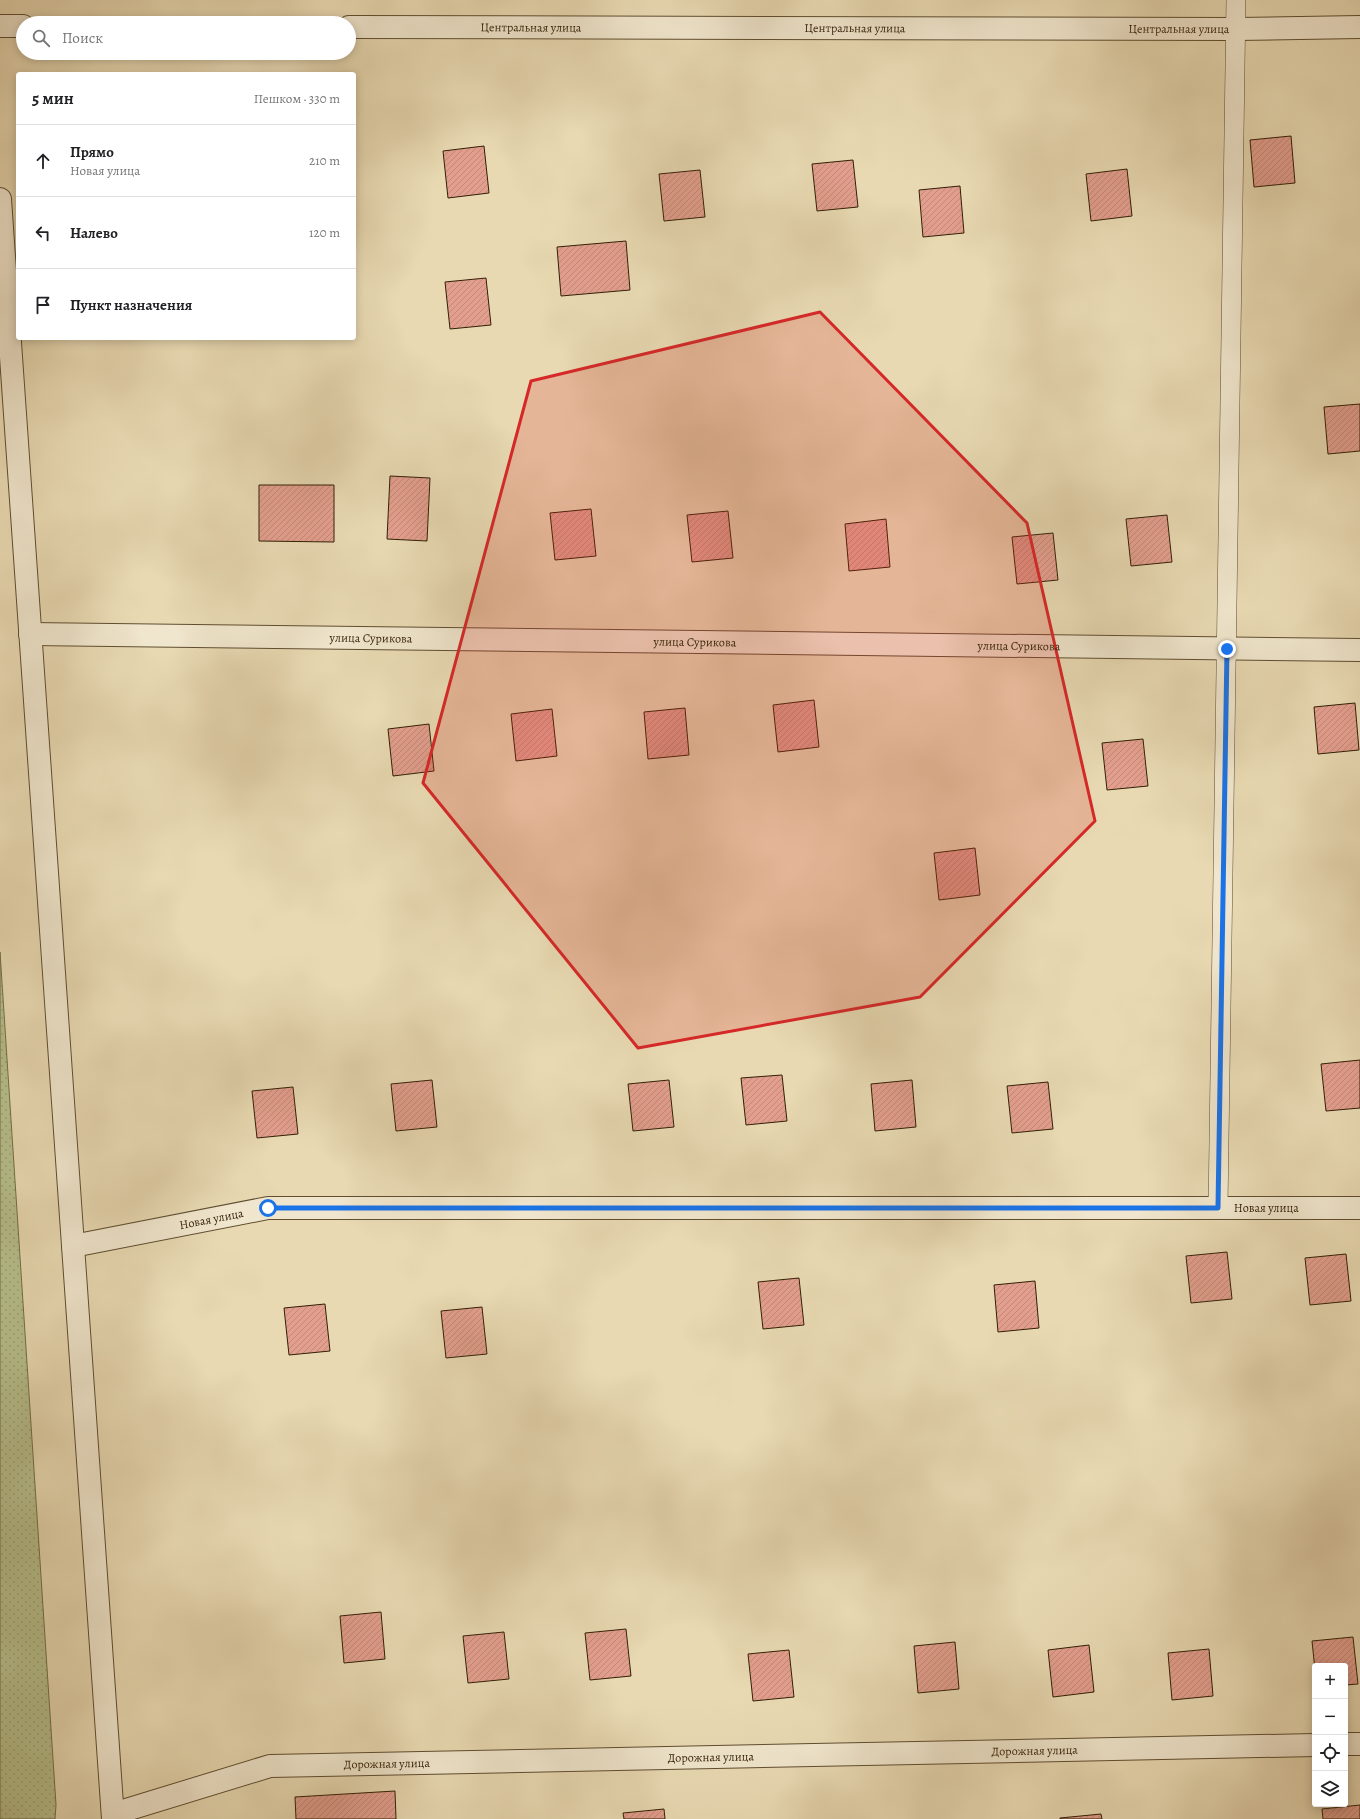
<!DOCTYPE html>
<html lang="ru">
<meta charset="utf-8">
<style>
:root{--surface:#fff;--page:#f2f2f2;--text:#202124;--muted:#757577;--line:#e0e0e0}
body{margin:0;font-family:Alegreya,serif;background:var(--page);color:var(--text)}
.controls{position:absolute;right:12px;bottom:12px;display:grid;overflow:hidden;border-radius:4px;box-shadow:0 2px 10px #0003}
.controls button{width:36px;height:36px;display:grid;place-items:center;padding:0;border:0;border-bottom:1px solid var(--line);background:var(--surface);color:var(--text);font:20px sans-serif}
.stop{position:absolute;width:12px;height:12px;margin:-9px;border:3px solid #1a73e8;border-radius:50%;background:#fff}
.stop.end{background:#1a73e8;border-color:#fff;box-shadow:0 1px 4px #0008}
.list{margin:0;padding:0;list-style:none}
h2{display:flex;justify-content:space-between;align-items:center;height:52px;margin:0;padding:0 16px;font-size:17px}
h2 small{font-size:13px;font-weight:400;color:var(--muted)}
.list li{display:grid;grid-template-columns:26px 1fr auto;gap:12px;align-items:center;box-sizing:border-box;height:72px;padding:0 16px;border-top:1px solid var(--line)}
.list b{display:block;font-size:15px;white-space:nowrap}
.list p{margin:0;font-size:13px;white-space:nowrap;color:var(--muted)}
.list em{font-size:13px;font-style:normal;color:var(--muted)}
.icon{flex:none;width:22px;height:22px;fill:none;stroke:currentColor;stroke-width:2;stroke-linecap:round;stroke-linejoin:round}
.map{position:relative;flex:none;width:1360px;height:1819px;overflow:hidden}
.search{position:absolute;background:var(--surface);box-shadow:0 2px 10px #0003;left:16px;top:16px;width:340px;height:44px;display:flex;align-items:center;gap:10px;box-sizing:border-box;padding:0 14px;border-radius:22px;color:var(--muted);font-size:15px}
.panel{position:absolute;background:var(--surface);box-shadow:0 2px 10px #0003;left:16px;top:72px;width:340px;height:268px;border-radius:4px}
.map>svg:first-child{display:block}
.grass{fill:url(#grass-dots);stroke:#746f48}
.building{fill:url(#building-hatch);stroke:#311f05}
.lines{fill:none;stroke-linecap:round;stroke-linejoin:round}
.service-casing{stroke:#5f4e30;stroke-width:20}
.minor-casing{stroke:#5f4e30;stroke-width:24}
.tertiary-casing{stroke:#5f4e30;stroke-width:24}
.service{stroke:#f0e6cd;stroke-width:19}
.minor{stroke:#f0e6cd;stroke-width:22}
.tertiary{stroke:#f0e6cd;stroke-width:22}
.route{stroke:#1a73e8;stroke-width:5}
.marked{fill:#d62828;fill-opacity:0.2;stroke:#d62828;stroke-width:3;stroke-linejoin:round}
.labels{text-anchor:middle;stroke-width:4;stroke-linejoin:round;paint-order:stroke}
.street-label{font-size:12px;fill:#311f05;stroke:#f0e6cd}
</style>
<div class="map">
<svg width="1360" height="1819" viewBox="0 0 1360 1819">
<defs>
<pattern id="grass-dots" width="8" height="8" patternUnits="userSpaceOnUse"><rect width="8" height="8" fill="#b6bf8c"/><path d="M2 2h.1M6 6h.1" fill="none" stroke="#9da477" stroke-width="1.8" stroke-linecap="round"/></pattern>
<pattern id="building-hatch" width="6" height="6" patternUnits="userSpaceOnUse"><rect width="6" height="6" fill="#e39f8e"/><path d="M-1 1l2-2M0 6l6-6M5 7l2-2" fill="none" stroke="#c38879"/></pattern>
</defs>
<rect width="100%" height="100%" fill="#e8d9b2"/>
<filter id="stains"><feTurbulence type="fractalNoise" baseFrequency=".005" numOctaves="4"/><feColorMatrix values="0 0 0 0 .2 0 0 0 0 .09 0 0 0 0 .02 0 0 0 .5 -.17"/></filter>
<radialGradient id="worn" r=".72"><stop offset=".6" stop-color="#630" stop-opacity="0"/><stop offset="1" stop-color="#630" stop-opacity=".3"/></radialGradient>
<path class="grass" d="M0 952 56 1805 55 1819H0Z"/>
<path class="building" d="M1291 136 1295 183 1254 187 1250 140Z
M484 146 489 193 448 198 443 151Z
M853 160 858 207 817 211 812 164Z
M1127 169 1132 216 1091 221 1086 174Z
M700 170 705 217 664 221 659 174Z
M960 186 964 233 923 237 919 190Z
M626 241 630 290 561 296 557 247Z
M486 278 491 325 450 329 445 282Z
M1360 404V451L1328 454 1324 407Z
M390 476 430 478 427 541 387 539Z
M259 485H334V542L259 541Z
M591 509 596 556 555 560 550 513Z
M728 511 733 558 692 562 687 515Z
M1167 515 1172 562 1131 566 1126 519Z
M886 519 890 567 849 571 845 524Z
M1053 533 1058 580 1017 584 1012 537Z
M814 700 819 747 778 752 773 705Z
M1355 703 1359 750 1318 754 1314 707Z
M685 708 689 755 648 759 644 712Z
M552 709 557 756 516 761 511 714Z
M429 724 434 771 393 776 388 729Z
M1143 739 1148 786 1107 790 1102 743Z
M975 848 980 895 939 900 934 853Z
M1360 1060V1108L1326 1111 1321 1064Z
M782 1075 787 1121 746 1125 741 1078Z
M432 1080 437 1127 396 1131 391 1084Z
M669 1080 674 1127 633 1131 628 1084Z
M912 1080 916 1127 875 1131 871 1084Z
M1048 1082 1053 1129 1012 1133 1007 1086Z
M293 1087 298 1134 257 1138 252 1091Z
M1227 1252 1232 1299 1191 1303 1186 1256Z
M1346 1254 1351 1301 1310 1305 1305 1258Z
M799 1278 804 1325 763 1329 758 1282Z
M1035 1281 1039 1328 998 1332 994 1285Z
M325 1304 330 1351 289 1355 284 1308Z
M482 1307 487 1354 446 1358 441 1311Z
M381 1612 385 1659 344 1663 340 1616Z
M626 1629 631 1676 590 1680 585 1633Z
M504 1632 509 1679 468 1683 463 1636Z
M1353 1637 1358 1684 1345 1685V1666H1315V1670L1312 1641Z
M955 1642 959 1689 918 1693 914 1646Z
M1089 1645 1094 1692 1053 1697 1048 1650Z
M1209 1649 1213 1696 1172 1700 1168 1653Z
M789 1650 794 1697 753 1701 748 1654Z
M395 1791 396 1819H296L295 1797Z
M1360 1805V1819H1323L1322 1809Z
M664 1809 665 1819H624L623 1813Z
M1101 1814 1102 1819H1060V1818Z"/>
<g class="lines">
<g class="service-casing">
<path id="service" d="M1218 1208 1236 0"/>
</g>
<g class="minor-casing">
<g id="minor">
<path d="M0 26H23"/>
<path id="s1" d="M349 27 1237 29 1360 27"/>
<path id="s2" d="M30 634 1360 650"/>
<path id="s3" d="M73 1246 268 1208H1360"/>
<path d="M1345 1744H1360"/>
<path id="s4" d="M113 1814 270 1766 1315 1745"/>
</g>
</g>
<g class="tertiary-casing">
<path id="tertiary" d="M0 199 113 1819"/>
</g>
<use href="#service" class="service"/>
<use href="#minor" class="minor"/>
<use href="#tertiary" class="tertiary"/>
</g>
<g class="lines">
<path class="route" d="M268 1208H1218L1227 649"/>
</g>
<path class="marked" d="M820 312 1027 523 1095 821 920 997 638 1048 423 783 531 381Z"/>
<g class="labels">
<g class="street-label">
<text dy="4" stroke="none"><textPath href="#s1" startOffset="182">Центральная улица</textPath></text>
<text dy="4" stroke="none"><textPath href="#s1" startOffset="506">Центральная улица</textPath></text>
<text dy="4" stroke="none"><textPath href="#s1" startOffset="830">Центральная улица</textPath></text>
<text dy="4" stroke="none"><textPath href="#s2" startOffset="341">улица Сурикова</textPath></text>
<text dy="4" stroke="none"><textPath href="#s2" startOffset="665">улица Сурикова</textPath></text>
<text dy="4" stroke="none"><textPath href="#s2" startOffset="989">улица Сурикова</textPath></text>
<text dy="4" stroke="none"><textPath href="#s3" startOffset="1197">Новая улица</textPath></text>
<text dy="4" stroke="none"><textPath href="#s3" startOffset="141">Новая улица</textPath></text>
<text dy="4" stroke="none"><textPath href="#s4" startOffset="929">Дорожная улица</textPath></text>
<text dy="4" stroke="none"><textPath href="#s4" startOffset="605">Дорожная улица</textPath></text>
<text dy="4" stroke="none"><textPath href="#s4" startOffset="281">Дорожная улица</textPath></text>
</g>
</g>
<rect width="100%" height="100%" filter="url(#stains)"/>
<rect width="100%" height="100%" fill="url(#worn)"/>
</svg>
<div class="controls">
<button>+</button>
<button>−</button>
<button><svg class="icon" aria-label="locate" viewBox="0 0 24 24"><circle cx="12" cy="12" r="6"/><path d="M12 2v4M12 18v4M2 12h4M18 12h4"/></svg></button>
<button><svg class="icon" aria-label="layers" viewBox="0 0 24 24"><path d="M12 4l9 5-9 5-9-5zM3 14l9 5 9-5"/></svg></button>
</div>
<div class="stop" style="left:268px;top:1208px"></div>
<div class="stop end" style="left:1227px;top:649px"></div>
<div class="search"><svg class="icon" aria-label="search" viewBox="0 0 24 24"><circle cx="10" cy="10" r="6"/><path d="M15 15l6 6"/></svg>Поиск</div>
<section class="panel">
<h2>5 мин<small>Пешком · 330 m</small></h2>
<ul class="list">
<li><svg class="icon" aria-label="ahead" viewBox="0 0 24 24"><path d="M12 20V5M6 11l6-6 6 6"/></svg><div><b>Прямо</b><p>Новая улица</p></div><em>210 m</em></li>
<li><svg class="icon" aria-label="left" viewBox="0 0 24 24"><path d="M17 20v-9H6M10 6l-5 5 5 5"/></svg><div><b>Налево</b></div><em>120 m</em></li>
<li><svg class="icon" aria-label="arrive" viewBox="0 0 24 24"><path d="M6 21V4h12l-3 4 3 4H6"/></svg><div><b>Пункт назначения</b></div></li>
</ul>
</section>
</div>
